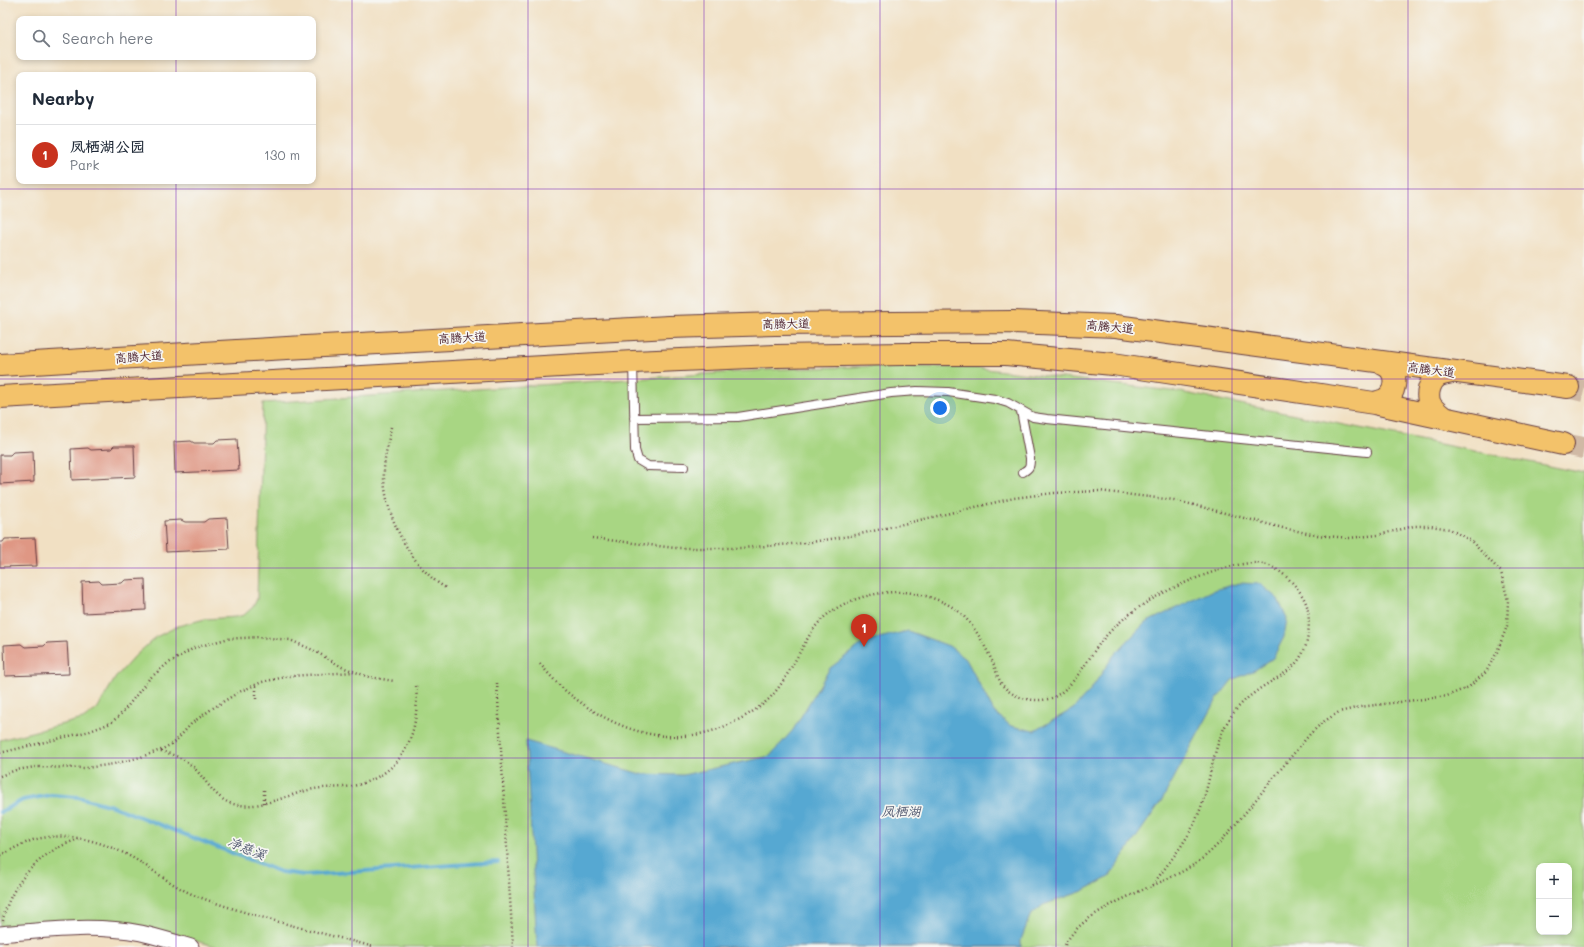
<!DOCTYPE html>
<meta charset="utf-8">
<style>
:root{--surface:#fff;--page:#f2f2f3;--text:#1f2937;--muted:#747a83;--line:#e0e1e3;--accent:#c8321e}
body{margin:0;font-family:Mali,"LXGW WenKai TC",sans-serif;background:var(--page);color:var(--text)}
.controls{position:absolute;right:12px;bottom:12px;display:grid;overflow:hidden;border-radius:8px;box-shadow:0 2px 6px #0003}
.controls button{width:36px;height:36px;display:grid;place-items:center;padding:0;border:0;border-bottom:1px solid var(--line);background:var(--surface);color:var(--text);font:20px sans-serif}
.you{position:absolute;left:940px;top:408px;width:14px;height:14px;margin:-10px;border:3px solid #fff;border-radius:50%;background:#1a73e8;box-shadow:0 0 0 6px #1a73e833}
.badge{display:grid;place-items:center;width:26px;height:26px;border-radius:50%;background:var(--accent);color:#fff;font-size:13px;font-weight:700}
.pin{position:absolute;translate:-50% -33px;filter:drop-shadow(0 1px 2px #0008)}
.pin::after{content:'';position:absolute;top:21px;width:14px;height:12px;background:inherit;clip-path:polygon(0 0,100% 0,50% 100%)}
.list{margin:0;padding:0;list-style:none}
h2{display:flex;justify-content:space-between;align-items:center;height:52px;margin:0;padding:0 16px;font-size:17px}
h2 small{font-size:13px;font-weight:400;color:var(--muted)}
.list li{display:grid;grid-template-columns:26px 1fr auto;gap:12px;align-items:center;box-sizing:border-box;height:60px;padding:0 16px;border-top:1px solid var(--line)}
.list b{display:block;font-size:15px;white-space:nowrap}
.list p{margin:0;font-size:13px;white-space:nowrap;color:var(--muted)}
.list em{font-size:13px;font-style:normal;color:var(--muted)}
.icon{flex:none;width:22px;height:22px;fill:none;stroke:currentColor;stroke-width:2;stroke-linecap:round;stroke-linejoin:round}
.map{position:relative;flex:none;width:1584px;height:947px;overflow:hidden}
.search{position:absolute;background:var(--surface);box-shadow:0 2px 6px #0003;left:16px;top:16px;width:300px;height:44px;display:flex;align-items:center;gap:10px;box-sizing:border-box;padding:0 14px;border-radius:8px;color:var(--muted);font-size:15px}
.panel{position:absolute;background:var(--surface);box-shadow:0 2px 6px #0003;left:16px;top:72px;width:300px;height:112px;border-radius:8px}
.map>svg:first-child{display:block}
.green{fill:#a8d683;stroke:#797a57;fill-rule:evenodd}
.water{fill:#57a8d2;stroke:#50647e}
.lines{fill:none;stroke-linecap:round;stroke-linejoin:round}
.stream{stroke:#57a8d2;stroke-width:4}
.building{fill:#df9784}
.primary-tunnel{stroke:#d0b9a5;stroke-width:22;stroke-dasharray:22 11;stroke-linecap:butt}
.lane-casing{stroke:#633c42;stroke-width:10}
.street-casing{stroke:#633c42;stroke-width:17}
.primary-casing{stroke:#633c42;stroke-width:24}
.path{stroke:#633c42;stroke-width:2.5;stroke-dasharray:1 3;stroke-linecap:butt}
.lane{stroke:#fff;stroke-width:8}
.street{stroke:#fff;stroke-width:15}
.primary{stroke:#f3c26a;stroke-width:22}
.grid{fill:none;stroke:#7b2cbf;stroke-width:1;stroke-opacity:0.55}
.labels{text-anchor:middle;stroke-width:3.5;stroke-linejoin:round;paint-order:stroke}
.street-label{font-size:12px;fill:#4a1f2b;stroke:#f6f6f2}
.water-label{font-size:13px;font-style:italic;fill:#4f566e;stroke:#f6f6f2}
</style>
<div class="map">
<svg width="1584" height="947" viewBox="0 0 1584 947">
<rect width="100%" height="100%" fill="#f6f6f2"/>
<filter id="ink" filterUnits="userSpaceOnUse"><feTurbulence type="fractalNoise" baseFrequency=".025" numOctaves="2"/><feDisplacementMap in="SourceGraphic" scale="8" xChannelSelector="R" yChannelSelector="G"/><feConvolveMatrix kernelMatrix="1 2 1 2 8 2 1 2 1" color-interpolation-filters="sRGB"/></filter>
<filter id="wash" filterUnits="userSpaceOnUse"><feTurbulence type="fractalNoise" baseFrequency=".012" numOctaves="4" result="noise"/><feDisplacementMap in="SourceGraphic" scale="16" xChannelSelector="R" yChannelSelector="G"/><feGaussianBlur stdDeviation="0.9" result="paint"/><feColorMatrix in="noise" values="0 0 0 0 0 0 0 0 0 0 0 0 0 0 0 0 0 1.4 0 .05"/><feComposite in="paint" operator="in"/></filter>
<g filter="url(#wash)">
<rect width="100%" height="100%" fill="#f1e0c3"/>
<path class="green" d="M877 366 978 368 1180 392 1584 473V947H218L141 926 0 928V740L83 719 97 709 116 677 134 657 156 637 178 626 205 619 236 617 244 615 253 607 257 599 263 403 782 369ZM1539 866H1569V932H1539Z"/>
<path class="water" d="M1240 583 1260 584 1278 599 1287 619 1284 637 1273 658 1255 670 1232 680 1216 701 1162 800 1109 877 1083 891 1043 905 1030 916 1021 940V947H537L526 741 641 774 683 775 770 756 793 730 830 668 866 641 908 631 949 646 966 659 994 712 1011 726 1034 731 1073 709 1089 692 1114 655 1145 623 1214 590Z"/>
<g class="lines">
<path class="stream" d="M0 812 23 800 51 795 78 797 112 806 281 872 305 875 498 862"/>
</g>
<g id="blocks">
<path class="building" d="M237 439 239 470 175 473 174 442 191 441 194 443H214L217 440Z
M114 446H134L135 477 72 480 71 449 88 448 91 450 111 449Z
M33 451 34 482 0 484V455H10L13 452Z
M227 518 229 549 166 552 164 521 181 520 185 522H204L208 519Z
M35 538 37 566 0 567V542H3L5 539Z
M145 579 146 610 83 613 82 582 99 581 102 584 122 583 125 580Z
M67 642 69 674 5 676 4 645 21 644 25 647 44 646 47 643Z"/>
</g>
</g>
<g filter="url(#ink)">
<use href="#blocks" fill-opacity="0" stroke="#633c42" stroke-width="1"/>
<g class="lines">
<path class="primary-tunnel" d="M1568 387 1584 391
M1563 444 1584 448"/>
<g class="lane-casing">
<path id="lane" d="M633 362 635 450 638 460 648 466 684 467
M1021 411 1030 458C1030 466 1030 468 1023 472
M634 418 738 417 891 393 917 391 948 392 995 399 1008 403 1033 417 1047 419 1367 452"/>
</g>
<g class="street-casing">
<path id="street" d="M0 934C47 930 94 924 141 933 158 937 175 942 191 947"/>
</g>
<g class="primary-casing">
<path id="primary" d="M0 365 287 348 669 327 775 324 1013 322 1116 326 1568 387
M0 397 633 362 776 356 904 354H1006L1113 364 1374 403 1563 444
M1374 403C1377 402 1383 401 1386 399 1395 393 1397 378 1391 370 1389 367 1386 365 1383 364
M1444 418C1439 414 1433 410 1430 404 1426 395 1429 381 1439 375 1442 374 1447 373 1451 372"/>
</g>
<path class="path" d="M391 427C388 444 383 462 384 479 386 513 405 554 431 577 435 581 441 585 446 588
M592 538 675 548H741L805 543 856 535 1014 498 1054 493 1099 491 1174 500 1283 528 1316 535 1349 538 1378 535 1414 526H1431L1450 529 1471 541 1501 572 1508 601 1507 626 1497 652 1486 672 1469 687 1447 696 1360 707 1339 712 1323 722 1310 734C1290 758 1270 782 1250 807 1233 827 1213 854 1190 867 1155 889 1081 907 1064 947
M540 664C548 673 557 684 567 692 611 728 662 748 718 729 736 722 755 712 769 699 787 680 797 655 811 633 829 603 870 591 903 592 920 593 944 600 958 611 975 625 985 646 994 665 996 671 998 678 1001 683 1011 699 1038 704 1054 697 1076 686 1089 655 1105 637 1134 604 1175 585 1216 571 1231 566 1251 560 1267 565 1283 570 1302 590 1307 606 1310 618 1309 634 1306 645 1297 673 1274 677 1254 693 1244 700 1234 711 1228 721 1211 750 1211 785 1198 815 1188 841 1168 863 1152 886
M497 683 513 947
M256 699V685
M161 751C171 754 183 758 191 765 205 777 214 799 233 804 258 810 285 796 309 790 325 786 342 789 357 785 406 772 420 731 416 685
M0 753 90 731 111 723 123 712 149 679 167 664 194 648 226 639 259 637 290 640 313 650 342 667 369 677 394 681
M0 776 16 770 35 767 86 768 114 764 141 757 161 750 175 742 192 723 213 708 239 692 262 682 290 676 353 672
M264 803V787
M0 855C11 850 22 844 33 840 69 830 109 843 140 862 159 874 177 889 199 897 256 918 316 931 374 947
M3 921C7 895 26 869 48 854 57 847 68 843 78 839"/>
<use href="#lane" class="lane"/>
<use href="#street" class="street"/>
<use href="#primary" class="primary"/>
</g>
</g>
<path class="grid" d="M176 0V19M352 0V947M528 0V947M704 0V947M880 0V947M1056 0V947M1232 0V947M1408 0V947M176 57V75M176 181V947M0 189H1584M0 379H1584M0 568H1584M0 758H1584"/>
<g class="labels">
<g class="street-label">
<text transform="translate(786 324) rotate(-1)" y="4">高腾大道</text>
<text transform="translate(1110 327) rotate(5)" y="4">高腾大道</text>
<text transform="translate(462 338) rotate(-3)" y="4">高腾大道</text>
<text transform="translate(139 357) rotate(-4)" y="4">高腾大道</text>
<text transform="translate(1431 370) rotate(7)" y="4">高腾大道</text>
</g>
<g class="water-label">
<text x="901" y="816">凤栖湖</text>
<text transform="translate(247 848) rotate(22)" y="5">净慈溪</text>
</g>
</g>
</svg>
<div class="controls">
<button>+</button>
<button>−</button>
</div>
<div class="you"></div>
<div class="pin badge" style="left:864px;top:647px">1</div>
<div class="search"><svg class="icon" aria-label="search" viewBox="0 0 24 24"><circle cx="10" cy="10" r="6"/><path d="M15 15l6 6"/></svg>Search here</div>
<section class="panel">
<h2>Nearby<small></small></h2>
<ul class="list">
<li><span class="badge">1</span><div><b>凤栖湖公园</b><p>Park</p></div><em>130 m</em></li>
</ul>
</section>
</div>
